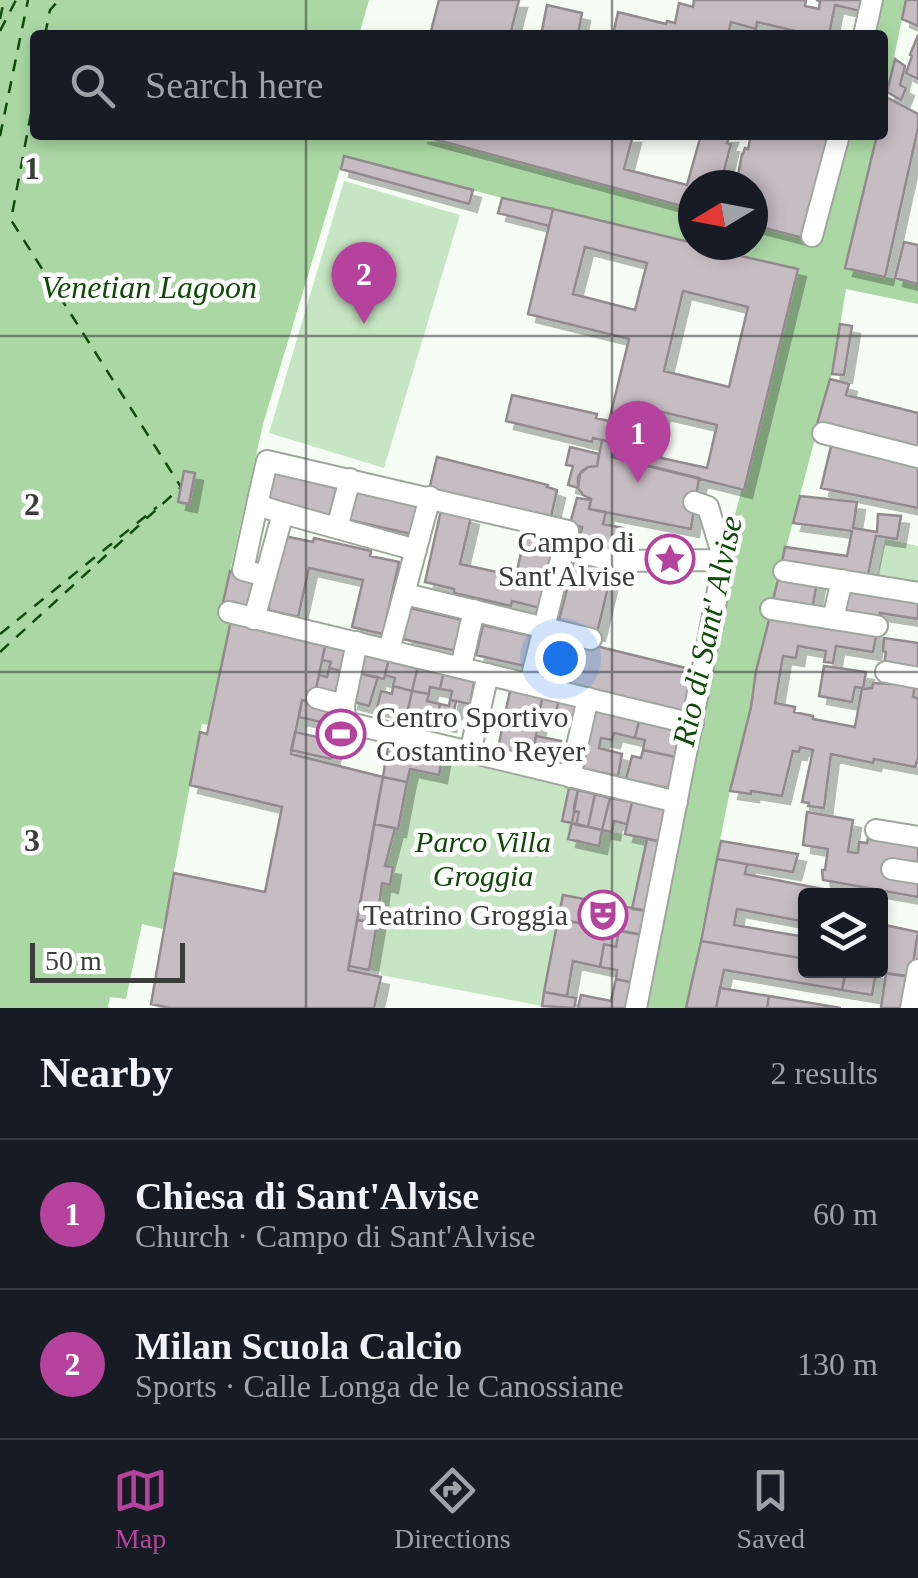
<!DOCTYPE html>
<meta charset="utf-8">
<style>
:root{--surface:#171b24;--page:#20242c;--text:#f1f3f6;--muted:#9ea1a6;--line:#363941;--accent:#b5439e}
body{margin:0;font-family:"Times New Roman",serif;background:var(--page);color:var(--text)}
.controls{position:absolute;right:30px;bottom:30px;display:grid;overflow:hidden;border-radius:10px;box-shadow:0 5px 15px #0003}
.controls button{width:90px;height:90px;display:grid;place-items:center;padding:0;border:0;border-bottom:2px solid var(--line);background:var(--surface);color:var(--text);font:50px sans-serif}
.compass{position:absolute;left:678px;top:170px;width:90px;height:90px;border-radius:50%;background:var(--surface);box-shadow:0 5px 15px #0003;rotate:260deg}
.scale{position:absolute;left:30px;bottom:25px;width:155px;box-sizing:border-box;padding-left:10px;border:5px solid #3a3d3a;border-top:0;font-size:28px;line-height:35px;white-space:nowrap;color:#3a3d3a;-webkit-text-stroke:8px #fff;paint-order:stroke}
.you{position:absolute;left:560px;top:658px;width:35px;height:35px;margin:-25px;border:8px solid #fff;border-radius:50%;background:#1a73e8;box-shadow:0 0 0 15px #1a73e833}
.badge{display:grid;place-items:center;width:65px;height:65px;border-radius:50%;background:var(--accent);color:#fff;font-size:32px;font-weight:700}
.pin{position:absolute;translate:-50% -82px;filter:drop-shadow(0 2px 5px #0008)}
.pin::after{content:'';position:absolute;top:52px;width:35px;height:30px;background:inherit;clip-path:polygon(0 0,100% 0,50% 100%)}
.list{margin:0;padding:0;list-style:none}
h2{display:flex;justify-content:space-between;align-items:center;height:130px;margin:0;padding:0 40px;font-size:42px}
h2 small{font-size:32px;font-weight:400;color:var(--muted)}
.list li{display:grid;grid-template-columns:65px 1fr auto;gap:30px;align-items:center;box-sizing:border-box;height:150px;padding:0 40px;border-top:2px solid var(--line)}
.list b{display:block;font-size:38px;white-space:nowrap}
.list p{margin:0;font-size:32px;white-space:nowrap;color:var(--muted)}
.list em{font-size:32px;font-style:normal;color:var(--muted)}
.icon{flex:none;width:55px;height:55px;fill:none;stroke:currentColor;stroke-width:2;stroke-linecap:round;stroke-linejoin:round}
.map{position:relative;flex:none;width:918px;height:1008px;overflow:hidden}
.search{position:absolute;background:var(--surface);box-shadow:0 5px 15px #0003;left:30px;right:30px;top:30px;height:110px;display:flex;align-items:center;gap:25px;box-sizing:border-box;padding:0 35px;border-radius:10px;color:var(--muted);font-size:38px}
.sheet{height:430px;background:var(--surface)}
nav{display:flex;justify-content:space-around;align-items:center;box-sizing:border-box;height:140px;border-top:2px solid var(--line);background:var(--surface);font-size:28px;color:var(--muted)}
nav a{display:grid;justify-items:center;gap:5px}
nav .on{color:var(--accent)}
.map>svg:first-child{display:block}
.green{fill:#c6e5c2}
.water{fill:#aad7a4}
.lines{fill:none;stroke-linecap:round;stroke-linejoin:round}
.ferry{stroke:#0f4c08;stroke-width:2.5;stroke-dasharray:12 10;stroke-linecap:butt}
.building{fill:#c6bdc3;stroke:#938a90;stroke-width:2.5;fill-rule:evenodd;filter:url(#shadow)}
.street-casing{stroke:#9fa69e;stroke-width:24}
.street{stroke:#fff;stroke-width:20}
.grid{fill:none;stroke:#3a3d3a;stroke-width:2.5;stroke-opacity:0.55}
.labels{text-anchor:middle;stroke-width:9;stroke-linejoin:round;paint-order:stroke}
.poi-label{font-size:30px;fill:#3a3d3a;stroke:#fff;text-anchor:end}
.park-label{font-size:30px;font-style:italic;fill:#0c4a06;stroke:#fff}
.water-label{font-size:32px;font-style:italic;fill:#0f4c08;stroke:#fff}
.grid-label{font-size:32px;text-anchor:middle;font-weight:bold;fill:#3a3d3a;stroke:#fff;stroke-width:9;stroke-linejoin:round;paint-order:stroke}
</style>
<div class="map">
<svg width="918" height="1008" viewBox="0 0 918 1008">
<defs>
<filter id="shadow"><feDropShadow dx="8" dy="8" stdDeviation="0" flood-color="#0004"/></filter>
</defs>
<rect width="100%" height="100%" fill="#f6fdf5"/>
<path class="green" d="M344 181 460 215 384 468 269 433Z
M885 539 918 546V587L877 579Z
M442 758 569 788 562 820 572 823 569 839 602 830 647 839 632 909 563 896 542 1006 381 975V972L369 970 382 897 380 896 382 883 390 884 393 868 385 866 387 854H390L395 828H398L410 769 439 775Z"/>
<path class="water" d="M0 0H369L359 35H35V135H418L693 209V243L502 198 344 156 263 424 220 616 231 620 209 725 202 724 200 732 163 929 142 924 126 999 110 997 108 1007 110 1008H0Z
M880 0H906L883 110V35H871Z
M846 135H877L845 268 918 284V304L846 289 832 374 779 575 757 671 751 707 730 791 686 1008H645L729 566 733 543 728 541 742 488 745 489 798 269 701 245H753V225Z"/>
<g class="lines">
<path class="ferry" d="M0 19 4 0
M0 31 16 0
M45 35 50 10 59 0
M35 92 11 220 181 487
M0 136 28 0
M0 634 157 507
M0 652 180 488"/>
</g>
<path class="building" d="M439 0H519L510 35H430Z
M694 0H806L805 6 819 9 820 1 816 0H867L864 12 835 5 829 35H812L757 22 756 29 731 22 728 35H613L618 12 666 24 667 21 675 23 679 3 693 7Z
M906 0H918V26L902 19Z
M547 5 582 13 578 35H541Z
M918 35V79L906 73 912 56 910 55Z
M895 59 905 66 900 85 906 88 901 100 887 92Z
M886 97 918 114V128L885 277 845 268 877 135H883V110Z
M419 135H633L624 169 687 185 701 135H730L727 143 731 144 724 171 738 175 742 154H743L745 148 748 149 751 135H803L829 140 803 238 753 225V185H693V209Z
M344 156 473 190 469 204 341 169Z
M502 198 553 209 549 226 498 213Z
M553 209 693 243V245L798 269 744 490 612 457 615 443 593 438 592 442 506 421 512 395 597 414 596 418 609 421 629 339 528 314ZM585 247 647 263 635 310 573 294ZM683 291 748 307 729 387 664 371ZM662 412 717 425 707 468 652 456Z
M904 242 918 245V284L895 278Z
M840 324 852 326 844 375 832 374Z
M830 379 849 384 846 395 918 413V450L817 424Z
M602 440 615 443 612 457 699 478 691 529 589 509 591 499 583 495 578 488V477L582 471 588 467 597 466Z
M832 442 918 465V508L821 488Z
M570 447 599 454 597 466 588 467 580 474 578 488 568 485 573 466 566 465Z
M437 457 548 485 547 487 557 490 550 521 429 490Z
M184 471 195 473 189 504 178 502Z
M270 471 337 486 330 516 263 501Z
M356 490 422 505 416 535 349 520Z
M800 496 857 502 853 528 877 532 878 514 901 516 897 539 876 536 867 580 781 566 785 547 847 556 852 531 793 523Z
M577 498 591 500 589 509 606 512 603 524 623 528 616 556 578 544 582 527 570 524Z
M441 510 471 517 460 564 516 576 526 529 555 535 540 608 512 601 511 606 454 593V589L425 582Z
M284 536 313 542 314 538 371 551 370 556 399 562 383 634 352 627 363 580 309 568 298 617 268 610Z
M575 558 613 567 597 633 558 624Z
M230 571 255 577 247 612 222 607Z
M779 575 817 582 812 610 772 604Z
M844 586 918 597V619L880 613 879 621 838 614Z
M410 608 463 620 456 651 403 639Z
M770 616 877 631 873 652 836 646 833 663 824 662 826 651 798 646 796 658 783 656 775 703 795 707 794 712 813 716V719L855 727 862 688 855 687 852 702 819 696 824 666 866 672 863 689 872 688 873 683 890 684 891 677 916 680 913 697 918 698V758L915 767 874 759 873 763 831 754 824 808 808 806 809 803 802 802 813 750 800 747 799 752 793 751 782 796 751 791V794L730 791 751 707 756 671Z
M231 620 326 642 313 703 302 700 291 754 383 777 348 970 381 977 374 1008H170L151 1004 174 873 265 892 282 807 190 785 200 732 207 734Z
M483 625 536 637 529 667 476 655Z
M555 636 694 670 685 718 544 684Z
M884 638 918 643V675L883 670 886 652 883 651Z
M326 642 353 648 347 672 329 668 331 662 322 660Z
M361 648 390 654 384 679 356 673Z
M389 659 418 666 412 691 393 686 395 678 385 675Z
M418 666 444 671 440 689 430 687 429 694 412 691Z
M329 668 347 672 342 699 315 693 319 675 327 677Z
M444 671 475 678 470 704 450 700 452 691 440 689Z
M356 673 378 677 369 706 350 701Z
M393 686 412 691 407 714 377 708 381 691 392 694Z
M511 687 543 694 539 715 535 714 533 724 504 718Z
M412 691 429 694 427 701 440 704 436 721 407 714Z
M543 694 559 698 555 718 539 715Z
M559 698 580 702 576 722 555 718Z
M302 700 342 709 336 735 319 731 321 722 299 717Z
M450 700 456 701 454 711H451L448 724 436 721 440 704 449 706Z
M594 707 640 717 635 738 614 733 612 740 601 738 599 748 622 754 618 776 580 768Z
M501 717 538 725 532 756 498 749 502 729 499 728Z
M640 717 686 727 680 758 643 750 645 740 635 738Z
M319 731 336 735 331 759 291 750 295 732 317 737Z
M536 736 561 741 557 762 532 756Z
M389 744 410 750 407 763 386 758Z
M410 750 442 758 439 775 410 769 407 782 383 777 386 758 407 763Z
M643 750 680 758 672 789 626 779 632 756 641 758Z
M383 777 407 782 398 829 374 824Z
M569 788 578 790 572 823 562 821Z
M578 790 595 794 588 827 576 825 579 812 574 811V807Z
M595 794 610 798 602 830 588 827Z
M610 798 632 802 627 824 614 821 612 832 602 830Z
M632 802 670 811 663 842 625 834Z
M807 812 853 820 848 852 858 853 859 842 867 843 869 833 918 841V897L823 880 822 870H825L828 849 803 845Z
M572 823 602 830 599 846 568 839Z
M374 824 395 828 385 866 393 867 390 885 382 883 377 923 357 920Z
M647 839 663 842 648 911 632 909Z
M721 841 798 854 793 872 717 859Z
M717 859 747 864 745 874 859 896H806V922L737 909 734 925 806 937V959L701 941Z
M563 895 648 911 643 935 558 919Z
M558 919 619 931 616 947 604 944 600 967 573 961 567 996 544 992Z
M357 920 377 923 369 970 349 966Z
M880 924 918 932 911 977 876 972 872 995 842 990 846 971H880Z
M619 931 643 935 634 983 616 979 617 970 600 967 604 944 616 947Z
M701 941 806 959V971H846L842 990 724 970 716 1008H686Z
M886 973 908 976 904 1008H881Z
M616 979 634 983 629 1008H578L581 995 611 1001Z
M720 988 769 996 767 1008H716Z
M544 992 576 998 574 1008 542 1006Z
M769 996 841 1008H767Z"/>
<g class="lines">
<g class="street-casing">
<path id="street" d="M864 35 872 0
M812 236 839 135
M823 433 918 457
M257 505 243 570 266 576
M283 513 416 550
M337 528 350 479
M564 548 615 561 724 560
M784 571 918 593
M405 594 591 639
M771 609 877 626
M229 612 693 724
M254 619 283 513 257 505 267 461 568 531 530 684
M833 619 842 580
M389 650 430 497
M461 667 474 610
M886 672 918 678
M317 698 344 705 345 722 677 802
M344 705 357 642
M470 753 488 674
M570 777 588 698
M876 830 918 837
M892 869 918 873
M636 1008 724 560 708 507 694 502
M911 1008 918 970"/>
</g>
<use href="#street" class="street"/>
</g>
<path class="grid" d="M306 0V35M612 0V35M306 135V1008M612 135V1008M0 336H918M0 672H918"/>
<defs>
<g id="sight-ring" transform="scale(2.5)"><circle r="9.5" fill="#fff" stroke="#b5439e" stroke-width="1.5"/><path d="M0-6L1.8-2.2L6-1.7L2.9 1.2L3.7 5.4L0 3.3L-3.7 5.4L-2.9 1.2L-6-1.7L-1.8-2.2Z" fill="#b5439e"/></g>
<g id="stadium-ring" transform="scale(2.5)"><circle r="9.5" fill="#fff" stroke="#b5439e" stroke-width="1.5"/><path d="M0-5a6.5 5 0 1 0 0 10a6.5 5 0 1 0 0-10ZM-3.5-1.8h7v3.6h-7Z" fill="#b5439e"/></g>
<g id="theatre-ring" transform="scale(2.5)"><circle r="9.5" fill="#fff" stroke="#b5439e" stroke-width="1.5"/><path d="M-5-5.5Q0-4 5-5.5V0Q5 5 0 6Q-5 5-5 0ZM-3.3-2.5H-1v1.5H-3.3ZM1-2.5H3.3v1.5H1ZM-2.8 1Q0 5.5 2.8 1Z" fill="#b5439e"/></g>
</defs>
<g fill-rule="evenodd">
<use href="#sight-ring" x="670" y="559"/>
<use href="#stadium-ring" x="341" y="734"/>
<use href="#theatre-ring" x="603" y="915"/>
</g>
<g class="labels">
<g class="poi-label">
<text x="635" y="552">Campo di<tspan x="635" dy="34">Sant'Alvise</tspan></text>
<text x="376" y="727" text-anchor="start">Centro Sportivo<tspan x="376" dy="34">Costantino Reyer</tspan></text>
<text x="568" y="925">Teatrino Groggia</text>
</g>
<g class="park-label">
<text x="483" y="852">Parco Villa<tspan x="483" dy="34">Groggia</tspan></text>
</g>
<g class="water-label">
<text x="149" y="298">Venetian Lagoon</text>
<text transform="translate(707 631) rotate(-78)" y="11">Rio di Sant' Alvise</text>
</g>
</g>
<g class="grid-label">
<text x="32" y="179">1</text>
<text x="32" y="515">2</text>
<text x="32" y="851">3</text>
</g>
</svg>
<div class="controls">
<button><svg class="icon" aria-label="layers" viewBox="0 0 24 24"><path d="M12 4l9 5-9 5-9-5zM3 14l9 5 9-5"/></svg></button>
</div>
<svg class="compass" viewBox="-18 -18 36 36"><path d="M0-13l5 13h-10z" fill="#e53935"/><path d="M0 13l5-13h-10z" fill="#9ea1a6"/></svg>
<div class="scale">50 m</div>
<div class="you"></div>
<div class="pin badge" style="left:638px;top:483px">1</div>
<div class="pin badge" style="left:364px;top:324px">2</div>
<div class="search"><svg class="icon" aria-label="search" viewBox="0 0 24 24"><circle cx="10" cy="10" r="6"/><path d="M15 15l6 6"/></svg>Search here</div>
</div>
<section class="sheet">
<h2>Nearby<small>2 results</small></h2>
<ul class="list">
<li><span class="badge">1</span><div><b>Chiesa di Sant'Alvise</b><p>Church · Campo di Sant'Alvise</p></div><em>60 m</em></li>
<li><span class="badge">2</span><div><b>Milan Scuola Calcio</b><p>Sports · Calle Longa de le Canossiane</p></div><em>130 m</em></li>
</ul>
</section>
<nav>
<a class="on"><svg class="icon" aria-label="map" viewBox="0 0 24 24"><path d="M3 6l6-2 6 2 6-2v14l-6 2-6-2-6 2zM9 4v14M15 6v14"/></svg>Map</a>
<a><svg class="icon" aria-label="directions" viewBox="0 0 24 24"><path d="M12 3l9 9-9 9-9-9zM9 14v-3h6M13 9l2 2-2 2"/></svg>Directions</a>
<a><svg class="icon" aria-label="saved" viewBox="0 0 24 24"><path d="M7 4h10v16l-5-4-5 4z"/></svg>Saved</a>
</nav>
